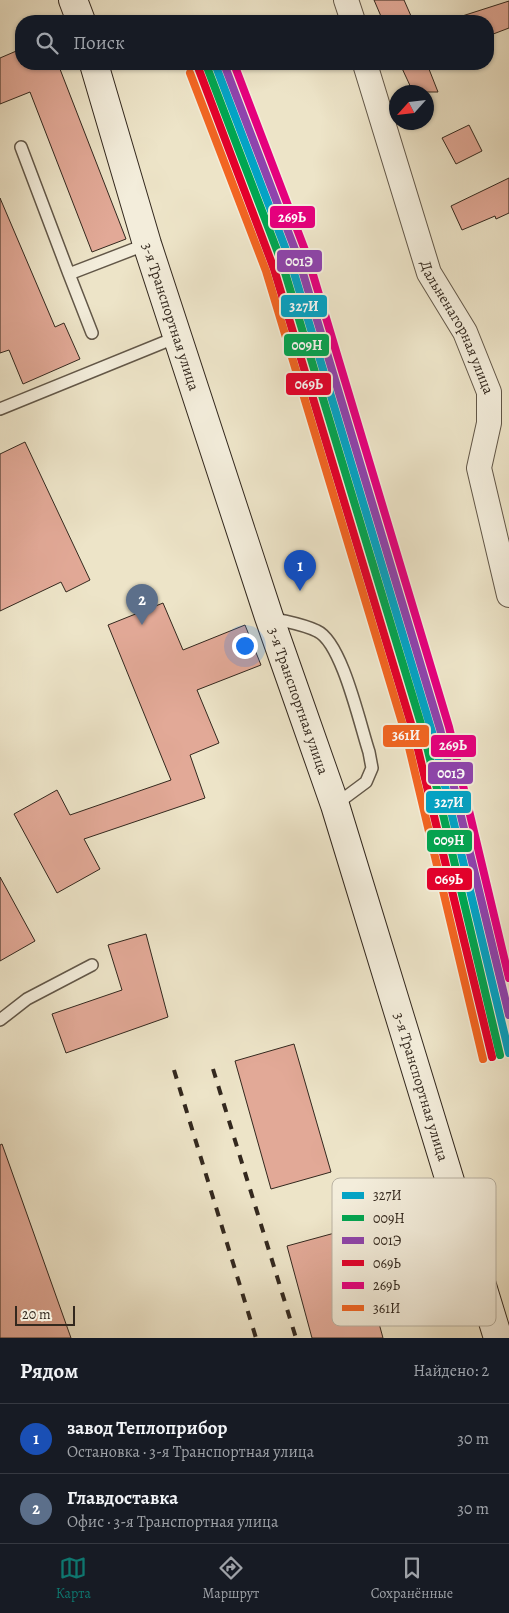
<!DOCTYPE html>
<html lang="ru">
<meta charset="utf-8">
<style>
:root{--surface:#171b24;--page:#20242c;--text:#f1f3f6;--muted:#9ea1a6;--line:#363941;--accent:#0f766e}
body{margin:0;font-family:Alegreya,serif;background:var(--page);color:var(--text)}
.compass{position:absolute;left:389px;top:85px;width:45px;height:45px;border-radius:50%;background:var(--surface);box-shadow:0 1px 4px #0004;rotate:243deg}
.scale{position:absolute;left:15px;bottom:12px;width:60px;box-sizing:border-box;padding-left:5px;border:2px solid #33281e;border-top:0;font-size:14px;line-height:18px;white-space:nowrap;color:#33281e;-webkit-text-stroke:4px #f3eddb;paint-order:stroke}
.you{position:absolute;left:244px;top:645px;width:18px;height:18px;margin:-12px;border:4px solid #fff;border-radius:50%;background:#1a73e8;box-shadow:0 0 0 8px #1a73e833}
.badge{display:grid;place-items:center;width:32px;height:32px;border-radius:50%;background:var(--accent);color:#fff;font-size:16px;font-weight:700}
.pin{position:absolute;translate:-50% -41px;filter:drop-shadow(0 1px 2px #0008)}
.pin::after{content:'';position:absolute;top:26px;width:18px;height:15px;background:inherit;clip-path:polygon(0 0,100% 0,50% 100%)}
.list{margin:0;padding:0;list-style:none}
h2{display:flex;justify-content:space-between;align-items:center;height:65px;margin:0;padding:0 20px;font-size:21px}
h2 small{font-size:16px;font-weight:400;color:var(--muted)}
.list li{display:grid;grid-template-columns:32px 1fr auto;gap:15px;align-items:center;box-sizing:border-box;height:70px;padding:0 20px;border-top:1px solid var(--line)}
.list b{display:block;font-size:19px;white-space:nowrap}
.list p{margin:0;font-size:16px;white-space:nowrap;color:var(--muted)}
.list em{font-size:16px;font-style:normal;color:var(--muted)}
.icon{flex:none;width:28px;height:28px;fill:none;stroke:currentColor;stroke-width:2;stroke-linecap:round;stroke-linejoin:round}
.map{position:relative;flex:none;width:509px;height:1338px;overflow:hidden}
.search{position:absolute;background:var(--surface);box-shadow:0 1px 4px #0004;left:15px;right:15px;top:15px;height:55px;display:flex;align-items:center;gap:12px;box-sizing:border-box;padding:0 18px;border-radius:20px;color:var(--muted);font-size:19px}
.sheet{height:205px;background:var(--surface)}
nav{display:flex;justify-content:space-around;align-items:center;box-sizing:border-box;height:70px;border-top:1px solid var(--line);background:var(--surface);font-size:14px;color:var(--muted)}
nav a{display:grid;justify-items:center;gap:2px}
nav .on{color:var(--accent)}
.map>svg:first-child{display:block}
.building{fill:#e2a997;stroke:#33281e}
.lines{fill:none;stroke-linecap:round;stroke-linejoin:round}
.lane-casing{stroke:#625748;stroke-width:14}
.street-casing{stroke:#625748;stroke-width:26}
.secondary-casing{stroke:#33281e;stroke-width:30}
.lane{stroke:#f3eddb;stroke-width:11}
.street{stroke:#f3eddb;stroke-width:24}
.secondary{stroke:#f3eddb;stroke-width:28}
.rail{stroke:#33281e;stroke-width:4;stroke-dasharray:9 9;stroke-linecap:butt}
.rail-1-casing{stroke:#f3eddb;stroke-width:11}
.rail-2-casing{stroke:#f3eddb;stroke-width:11}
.rail-3-casing{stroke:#f3eddb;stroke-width:11}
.rail-4-casing{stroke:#f3eddb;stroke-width:11}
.rail-5-casing{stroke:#f3eddb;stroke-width:11}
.rail-6-casing{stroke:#f3eddb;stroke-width:11}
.rail-1{stroke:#03a3c5;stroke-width:8}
.rail-2{stroke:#00a651;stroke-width:8}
.rail-3{stroke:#8e44ad;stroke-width:8}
.rail-4{stroke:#e4002b;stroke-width:8}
.rail-5{stroke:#e5007d;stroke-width:8}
.rail-6{stroke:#f26522;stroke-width:8}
.labels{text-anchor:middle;stroke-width:4.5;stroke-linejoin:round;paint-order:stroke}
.street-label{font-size:15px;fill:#33281e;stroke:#f3eddb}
.key{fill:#f3eddb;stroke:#b9b2a2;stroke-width:1}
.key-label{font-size:14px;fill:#33281e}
.line-badge{stroke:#f3eddb;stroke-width:2}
.badge-label{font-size:14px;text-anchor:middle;font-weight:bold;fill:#fff}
</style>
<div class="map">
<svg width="509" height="1338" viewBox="0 0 509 1338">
<rect width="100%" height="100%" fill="#ede4c8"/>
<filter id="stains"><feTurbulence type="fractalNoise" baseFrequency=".004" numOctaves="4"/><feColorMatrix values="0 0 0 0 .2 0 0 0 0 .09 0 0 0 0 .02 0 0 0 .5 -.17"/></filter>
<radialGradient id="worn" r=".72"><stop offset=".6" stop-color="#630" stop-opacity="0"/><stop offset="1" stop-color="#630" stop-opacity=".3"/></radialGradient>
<path class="building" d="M374 0H404L411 16 399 21H383Z
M509 1V28L488 36V21H457L456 18Z
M21 49V64H58L126 239 92 252 30 92 0 104V58Z
M400 64H427L438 92H413Z
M469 125 482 151 456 164 442 138Z
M509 178V213L496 219 495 216 462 230 451 206Z
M0 198 55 327 64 323 80 359 23 384 9 350 0 353Z
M25 442 90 580 66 592 61 582 0 611V454Z
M163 603 183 650 245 625 261 665 197 690 219 743 190 755 205 798 84 839 100 869 57 893 14 814 57 790 70 815 171 780 108 625Z
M0 877 35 941 0 961Z
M146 934 168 1017 66 1053 52 1014 122 990 108 945Z
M294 1044 331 1172 271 1189 235 1061Z
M2 1144 71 1338H0V1145Z
M353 1228 383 1338H312L287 1246Z"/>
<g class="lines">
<g class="lane-casing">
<path id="lane" d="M21 147 69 274 147 244
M69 274 92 333
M0 409 177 337
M272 618C287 622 303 624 317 631 342 642 360 725 369 752L372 768 366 782 335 805
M0 1020 27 999 92 965"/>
</g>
<g class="street-casing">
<g id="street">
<path d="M346 0 353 21"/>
<path id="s1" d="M365 64 429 273 465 332 489 392V423L479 468 509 595"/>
</g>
</g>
<g class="secondary-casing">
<g id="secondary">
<path d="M73 0 81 21"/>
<path id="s2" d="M94 64 147 244 269 617 335 805 498 1338"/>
</g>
</g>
<use href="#lane" class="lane"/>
<use href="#street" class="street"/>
<use href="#secondary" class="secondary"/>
<path class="rail" d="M213 1069 296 1338
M174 1070 256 1338"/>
<g class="rail-1-casing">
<path id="rail-1" d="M215 64 291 263 432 732 509 1053"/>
</g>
<g class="rail-2-casing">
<path id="rail-2" d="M207 67 283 266 424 734 500 1055"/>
</g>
<g class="rail-3-casing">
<path id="rail-3" d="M224 64 299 260 440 729 509 1015"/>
</g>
<g class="rail-4-casing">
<path id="rail-4" d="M199 70 274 269 415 737 492 1057"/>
</g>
<g class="rail-5-casing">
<path id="rail-5" d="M234 64 308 258 449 727 509 978"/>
</g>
<g class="rail-6-casing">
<path id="rail-6" d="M190 73 266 271 407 739 483 1059"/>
</g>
<use href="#rail-1" class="rail-1"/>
<use href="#rail-2" class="rail-2"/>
<use href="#rail-3" class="rail-3"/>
<use href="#rail-4" class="rail-4"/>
<use href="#rail-5" class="rail-5"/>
<use href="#rail-6" class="rail-6"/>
</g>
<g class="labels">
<g class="street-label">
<text dy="5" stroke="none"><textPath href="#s2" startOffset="264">3-я Транспортная улица</textPath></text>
<text dy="5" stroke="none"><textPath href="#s1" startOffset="280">Дальненагорная улица</textPath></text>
<text dy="5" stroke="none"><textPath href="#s2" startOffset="669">3-я Транспортная улица</textPath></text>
<text dy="5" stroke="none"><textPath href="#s2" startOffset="1074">3-я Транспортная улица</textPath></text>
</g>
</g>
<rect x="332" y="1178" width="164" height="148" rx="8" class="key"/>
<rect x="342" y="1192" width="22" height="7" fill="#03a3c5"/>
<rect x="342" y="1215" width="22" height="6" fill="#00a651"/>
<rect x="342" y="1237" width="22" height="7" fill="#8e44ad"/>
<rect x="342" y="1260" width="22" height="6" fill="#e4002b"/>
<rect x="342" y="1282" width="22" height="7" fill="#e5007d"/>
<rect x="342" y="1305" width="22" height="6" fill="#f26522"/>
<g class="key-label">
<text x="373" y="1200">327И</text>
<text x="373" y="1223">009Н</text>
<text x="373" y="1245">001Э</text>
<text x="373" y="1268">069Ь</text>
<text x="373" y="1290">269Ь</text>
<text x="373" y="1313">361И</text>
</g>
<g class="line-badge">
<rect x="269" y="205" width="47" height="24" rx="5" fill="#e5007d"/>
<rect x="276" y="249" width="47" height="24" rx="5" fill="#8e44ad"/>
<rect x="280" y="294" width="48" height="24" rx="5" fill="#03a3c5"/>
<rect x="283" y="333" width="47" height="24" rx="5" fill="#00a651"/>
<rect x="285" y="372" width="47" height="24" rx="5" fill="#e4002b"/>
<rect x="382" y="724" width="48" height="24" rx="5" fill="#f26522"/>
<rect x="430" y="734" width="47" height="24" rx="5" fill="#e5007d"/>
<rect x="427" y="761" width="47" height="24" rx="5" fill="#8e44ad"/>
<rect x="425" y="790" width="47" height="24" rx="5" fill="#03a3c5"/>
<rect x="426" y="829" width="47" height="24" rx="5" fill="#00a651"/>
<rect x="426" y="867" width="47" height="24" rx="5" fill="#e4002b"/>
</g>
<g class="badge-label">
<text x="292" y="222">269Ь</text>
<text x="299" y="266">001Э</text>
<text x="304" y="311">327И</text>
<text x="307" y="350">009Н</text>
<text x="309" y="389">069Ь</text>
<text x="406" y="740">361И</text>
<text x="453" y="750">269Ь</text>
<text x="451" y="778">001Э</text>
<text x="449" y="807">327И</text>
<text x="449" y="845">009Н</text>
<text x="449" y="884">069Ь</text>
</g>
<rect width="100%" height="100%" filter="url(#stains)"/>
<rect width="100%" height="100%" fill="url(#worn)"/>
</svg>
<svg class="compass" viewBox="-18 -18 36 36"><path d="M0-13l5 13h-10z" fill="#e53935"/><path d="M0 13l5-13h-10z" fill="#9ea1a6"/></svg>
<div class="scale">20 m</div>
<div class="you"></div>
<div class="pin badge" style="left:300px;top:591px;background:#1a4fb4">1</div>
<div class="pin badge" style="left:142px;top:625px;background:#5c6f8a">2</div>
<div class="search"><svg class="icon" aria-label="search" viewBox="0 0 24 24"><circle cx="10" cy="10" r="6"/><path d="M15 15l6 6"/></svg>Поиск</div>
</div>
<section class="sheet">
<h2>Рядом<small>Найдено: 2</small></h2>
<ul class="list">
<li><span class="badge" style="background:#1a4fb4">1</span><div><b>завод Теплоприбор</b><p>Остановка · 3-я Транспортная улица</p></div><em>30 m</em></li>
<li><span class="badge" style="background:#5c6f8a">2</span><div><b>Главдоставка</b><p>Офис · 3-я Транспортная улица</p></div><em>30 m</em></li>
</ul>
</section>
<nav>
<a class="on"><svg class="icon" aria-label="map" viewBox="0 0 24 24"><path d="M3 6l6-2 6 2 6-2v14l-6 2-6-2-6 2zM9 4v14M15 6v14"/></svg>Карта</a>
<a><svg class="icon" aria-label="directions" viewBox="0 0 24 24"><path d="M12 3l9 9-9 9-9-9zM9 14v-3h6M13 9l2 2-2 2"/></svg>Маршрут</a>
<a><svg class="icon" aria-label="saved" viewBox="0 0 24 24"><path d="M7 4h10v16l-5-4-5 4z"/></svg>Сохранённые</a>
</nav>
